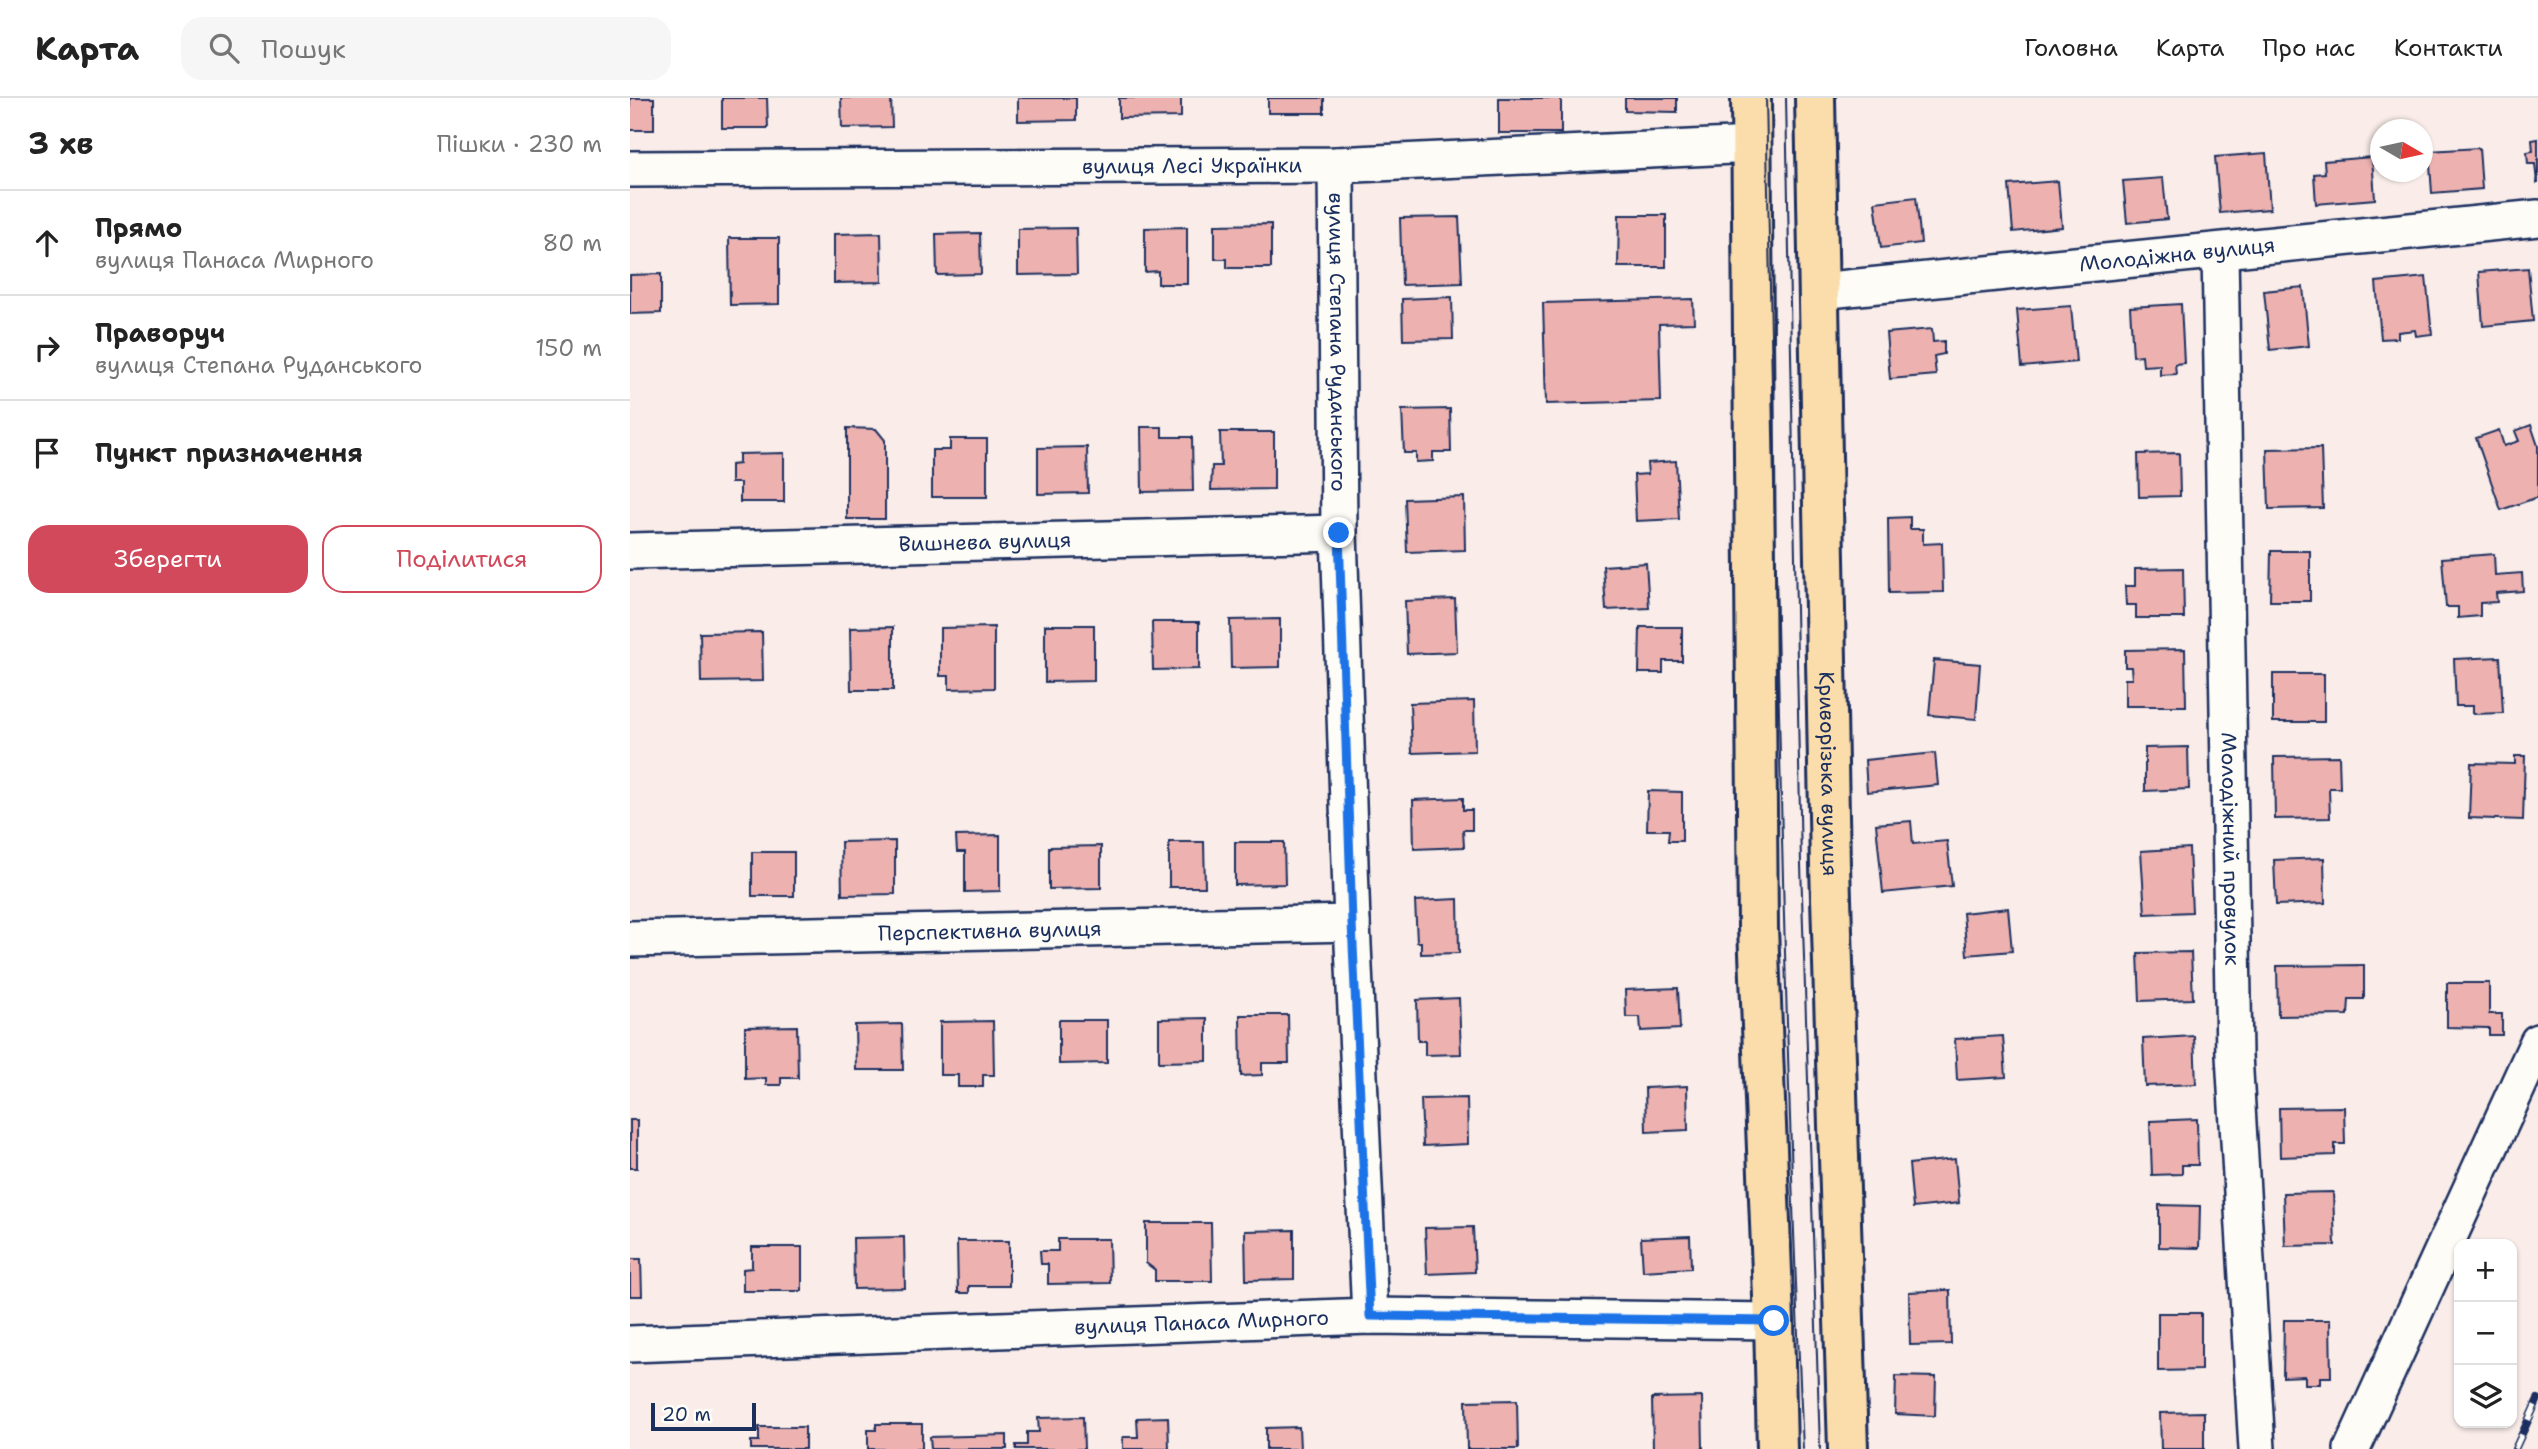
<!DOCTYPE html>
<html lang="uk">
<meta charset="utf-8">
<style>
:root{--surface:#fff;--page:#f6f6f6;--text:#222;--muted:#767676;--line:#e0e0e0;--accent:#d1495b}
body{margin:0;font-family:"Shantell Sans",sans-serif;background:var(--page);color:var(--text)}
.controls{position:absolute;right:21px;bottom:21px;display:grid;overflow:hidden;border-radius:14px;box-shadow:0 2px 5px #0004}
.controls button{width:63px;height:63px;display:grid;place-items:center;padding:0;border:0;border-bottom:2px solid var(--line);background:var(--surface);color:var(--text);font:35px sans-serif}
.compass{position:absolute;left:1740px;top:21px;width:63px;height:63px;border-radius:50%;background:var(--surface);box-shadow:0 2px 5px #0004;rotate:99deg}
.scale{position:absolute;left:21px;bottom:18px;width:105px;box-sizing:border-box;padding-left:7px;border:4px solid #1b2f5e;border-top:0;font-size:19px;line-height:24px;white-space:nowrap;color:#1b2f5e;-webkit-text-stroke:5px #fdfcf7;paint-order:stroke}
.stop{position:absolute;width:21px;height:21px;margin:-16px;border:5px solid #1a73e8;border-radius:50%;background:#fff}
.stop.end{background:#1a73e8;border-color:#fff;box-shadow:0 2px 7px #0008}
.list{margin:0;padding:0;list-style:none}
h2{display:flex;justify-content:space-between;align-items:center;height:91px;margin:0;padding:0 28px;font-size:30px}
h2 small{font-size:23px;font-weight:400;color:var(--muted)}
.list li{display:grid;grid-template-columns:46px 1fr auto;gap:21px;align-items:center;box-sizing:border-box;height:105px;padding:0 28px;border-top:2px solid var(--line)}
.list b{display:block;font-size:26px;white-space:nowrap}
.list p{margin:0;font-size:23px;white-space:nowrap;color:var(--muted)}
.list em{font-size:23px;font-style:normal;color:var(--muted)}
.actions{display:flex;gap:14px;padding:21px 28px}
.actions a{flex:1;padding:16px 0;border:2px solid var(--accent);border-radius:21px;text-align:center;font-size:24px;color:var(--accent)}
.actions .main{background:var(--accent);color:#fff}
.icon{flex:none;width:38px;height:38px;fill:none;stroke:currentColor;stroke-width:2;stroke-linecap:round;stroke-linejoin:round}
.map{position:relative;flex:none;width:1908px;height:1351px;overflow:hidden}
header{display:flex;align-items:center;gap:42px;box-sizing:border-box;height:98px;padding:0 35px;background:var(--surface);border-bottom:2px solid var(--line)}
header strong{font-size:33px}
nav{display:flex;gap:38px;margin-inline-start:auto;font-size:24px}
.search{width:490px;height:63px;background:var(--page);display:flex;align-items:center;gap:18px;box-sizing:border-box;padding:0 24px;border-radius:21px;color:var(--muted);font-size:26px}
main{display:flex}
aside{flex:1;background:var(--surface)}
.map>svg:first-child{display:block}
.building{fill:#edb2b0;stroke:#1b2f5e;stroke-width:2}
.lines{fill:none;stroke-linecap:round;stroke-linejoin:round}
.minor-casing{stroke:#1b2f5e;stroke-width:40}
.major-casing{stroke:#1b2f5e;stroke-width:44}
.minor{stroke:#fdfcf7;stroke-width:35}
.major{stroke:#fbddab;stroke-width:38}
.tram{stroke:#1b2f5e;stroke-width:2}
.rail-casing{stroke:#1b2f5e;stroke-width:8}
.rail{stroke:#fdfcf7;stroke-width:5;stroke-dasharray:16;stroke-linecap:butt}
.route{stroke:#1a73e8;stroke-width:9}
.labels{text-anchor:middle;stroke-width:5;stroke-linejoin:round;paint-order:stroke}
.street-label{font-size:21px;fill:#1b2f5e;stroke:#fdfcf7}
</style>
<header>
<strong>Карта</strong>
<div class="search"><svg class="icon" aria-label="search" viewBox="0 0 24 24"><circle cx="10" cy="10" r="6"/><path d="M15 15l6 6"/></svg>Пошук</div>
<nav><a>Головна</a><a>Карта</a><a>Про нас</a><a>Контакти</a></nav>
</header>
<main>
<aside>
<h2>3 хв<small>Пішки · 230 m</small></h2>
<ul class="list">
<li><svg class="icon" aria-label="ahead" viewBox="0 0 24 24"><path d="M12 20V5M6 11l6-6 6 6"/></svg><div><b>Прямо</b><p>вулиця Панаса Мирного</p></div><em>80 m</em></li>
<li><svg class="icon" aria-label="right" viewBox="0 0 24 24"><path d="M7 20v-9h11M14 6l5 5-5 5"/></svg><div><b>Праворуч</b><p>вулиця Степана Руданського</p></div><em>150 m</em></li>
<li><svg class="icon" aria-label="arrive" viewBox="0 0 24 24"><path d="M6 21V4h12l-3 4 3 4H6"/></svg><div><b>Пункт призначення</b></div></li>
</ul>
<div class="actions"><a class="main">Зберегти</a><a>Поділитися</a></div>
</aside>
<div class="map">
<svg width="1908" height="1351" viewBox="0 0 1908 1351">
<rect width="100%" height="100%" fill="#faede9"/>
<filter id="ink" filterUnits="userSpaceOnUse"><feTurbulence type="fractalNoise" baseFrequency=".0143" numOctaves="2"/><feDisplacementMap in="SourceGraphic" scale="14" xChannelSelector="R" yChannelSelector="G"/><feConvolveMatrix kernelMatrix="1 2 1 2 8 2 1 2 1" color-interpolation-filters="sRGB"/></filter>
<g filter="url(#ink)">
<path class="building" d="M0 0H24V32H0Z
M92 0H137L138 30H92Z
M211 0H261L262 29 212 30Z
M388 0H446V22L388 23Z
M489 0H551V19L489 20Z
M638 0H694V15H638Z
M869 0H931V35H869Z
M995 0H1047V14L995 13Z
M1908 41V85H1907L1905 66H1898L1897 54 1903 53 1902 42Z
M1849 50 1852 91 1802 95 1799 53Z
M1636 55 1640 111 1590 115 1585 59Z
M1742 59 1745 101 1686 106 1684 76 1695 75 1694 63Z
M1533 80 1537 121 1497 125 1493 83Z
M1428 83 1432 129 1383 134 1379 87Z
M1286 99 1291 145 1251 150 1245 104Z
M989 117H1036V169H988Z
M829 119 832 185 772 187 770 120Z
M641 126V170H597V161H585V127Z
M557 129V186H528V173L515 174V130Z
M446 130 447 176 388 177V131Z
M251 135 252 184 204 185V136Z
M350 135 351 176 307 177 306 136Z
M99 140H149V206L100 207Z
M1898 170 1903 223 1853 228 1849 174Z
M31 176V215L0 216V177Z
M1796 179 1802 236 1786 238 1785 232 1768 234V240L1751 241 1746 184Z
M1673 189 1679 248 1640 252 1634 193Z
M822 199 823 241 773 242 772 201Z
M1063 201 1064 225 1029 226 1031 303 916 306 913 205Z
M1551 206 1554 265 1545 266 1546 276 1530 277V267L1513 268 1512 257 1503 258 1500 209Z
M1441 208 1446 264 1392 269 1387 212Z
M1302 231 1303 244 1314 243V256L1304 258 1306 277 1260 281 1256 235Z
M820 311 821 354H803V363L786 364V355H774L772 312Z
M1901 327 1908 348V399L1871 412 1846 340 1869 332 1874 348 1889 343 1885 333Z
M511 329H532V339H562L563 393 512 394Z
M217 330 246 331 255 342V421H217Z
M590 334H644V391L581 392 582 368H591Z
M320 341H357V399H302V352H320Z
M457 349 458 395 408 396V350Z
M1691 350 1693 410 1639 411 1637 351Z
M154 355V404H110V385H101V367L109 366V356Z
M1549 355 1550 398 1509 399 1508 356Z
M1046 363 1049 421 1006 423 1004 377 1018 376 1017 365Z
M834 399 835 452 777 454 775 401Z
M1280 419V431H1293V446L1312 445 1313 494 1259 495 1258 420Z
M1641 453H1680V503H1640Z
M1864 456 1865 477 1892 475 1893 493 1866 495 1867 504 1850 505V518L1828 520V509H1816L1812 460Z
M1016 465 1019 510 976 512 973 468Z
M1553 470 1554 520H1506V507H1496L1495 488H1505V471Z
M825 501 827 554 777 556 775 503Z
M650 521V569L601 570 600 522Z
M522 524H569V571L523 572Z
M415 527H464V583L415 584Z
M263 529V592H221L220 530Z
M364 529V590L319 591V578H310V530Z
M1010 529H1052V563H1033V575H1009Z
M132 534 133 583 71 584 70 535Z
M1555 551 1556 608H1495V581H1502L1501 569H1495V552Z
M1870 559 1873 615 1843 616V608H1826L1824 561Z
M1304 562 1350 566 1346 621 1299 617Z
M1643 576H1694V624H1643Z
M844 603 845 653 782 655 780 605Z
M1558 649 1559 691 1515 693V650Z
M1305 655 1308 687 1237 694 1235 662Z
M1709 658 1710 690H1699L1700 720 1645 721 1644 659Z
M1885 658H1895L1893 722 1839 720 1841 665 1885 666Z
M1018 693 1052 694V743H1038L1039 732H1017Z
M833 700V712H842V732H833L834 749 784 751 783 702Z
M1281 723 1283 746 1317 743 1322 788 1253 795 1246 726Z
M370 737V793L335 794V754H327L326 738Z
M265 743V796L212 797 211 744Z
M539 744H574L575 789H539Z
M605 744H654L655 786 605 787Z
M471 748V790L419 791V749Z
M1559 750 1562 814 1515 816 1511 753Z
M122 754H164V798H122Z
M1694 760 1695 805 1646 807 1644 762Z
M828 801 829 855 791 856V844H787L785 803Z
M1378 810 1382 853 1337 857 1333 815Z
M1561 854 1563 901 1510 903 1508 855Z
M1734 867V901H1719L1718 917 1648 918 1647 868Z
M1817 885H1859V916H1872V937H1859V930L1817 929Z
M1048 890 1050 931 1011 933 1010 919H996L995 892Z
M829 900 831 956 795 957V943H788L787 902Z
M610 917H658L659 965H632V977L611 978Z
M577 920V963L529 964V921Z
M429 922H477V965L429 966Z
M363 923 364 977H353V989H328V977H310V924Z
M272 926 273 972H226L225 927Z
M167 928 168 980H151V987H136V980L115 981V929Z
M1373 938 1376 979 1327 982 1325 941Z
M1564 938 1566 986 1515 988 1513 941Z
M1057 988 1058 1032 1016 1034 1015 990Z
M837 1000 838 1046 793 1048 791 1001Z
M1714 1009 1715 1046H1705V1057L1650 1059 1649 1010Z
M1567 1021 1568 1067H1552V1076L1522 1077 1520 1023Z
M0 1022H7V1070H0Z
M1325 1061 1329 1105 1283 1110 1279 1066Z
M1703 1094 1705 1147 1655 1148 1653 1095Z
M1529 1107 1570 1108 1569 1150 1529 1149Z
M516 1125H581L582 1183H525V1172L516 1165Z
M843 1129 845 1174 797 1176 795 1130Z
M664 1132V1181L616 1182 615 1133Z
M1060 1138 1061 1170 1013 1173 1011 1140Z
M274 1139 275 1190 224 1191 223 1140Z
M428 1141H479L480 1185 418 1186V1166H411L410 1153H428Z
M327 1143H379V1188H339V1195H328Z
M122 1149H172V1193H113V1171L122 1170Z
M0 1161H11L12 1198H0Z
M1320 1192 1321 1246 1280 1247 1279 1194Z
M1528 1215H1571V1272L1528 1273Z
M1654 1222H1700L1701 1279H1690V1286H1675V1278L1653 1279Z
M1266 1278 1306 1279 1305 1318 1265 1316Z
M1072 1299 1073 1351H1023L1022 1300Z
M887 1302 888 1351H837L836 1303Z
M1574 1314V1351H1531L1530 1315Z
M453 1319 454 1351H386V1347H397V1334H409L408 1320Z
M538 1319 539 1351H493V1339H508L507 1320Z
M246 1326H292V1351H238V1332H246Z
M129 1329H175V1351H121V1343H129Z
M669 1329 670 1351H636V1330Z
M377 1337V1351H301L300 1339Z"/>
<g class="lines">
<g class="minor-casing">
<g id="minor">
<path id="s1" d="M706 67 709 435 722 825 740 1218"/>
<path id="s2" d="M0 71 706 67 1123 47"/>
<path id="s3" d="M1590 153 1604 957 1627 1351"/>
<path id="s4" d="M1189 193 1908 120"/>
<path id="s5" d="M0 453 709 435"/>
<path id="s6" d="M0 841 722 825"/>
<path id="s7" d="M0 1246 740 1218 1144 1223"/>
<path d="M1722 1351 1908 944"/>
</g>
</g>
<g class="major-casing">
<g id="major">
<path d="M1121 0 1128 830 1144 1223 1147 1351"/>
<path id="s8" d="M1185 0 1200 768 1218 1351"/>
</g>
</g>
<use href="#minor" class="minor"/>
<use href="#major" class="major"/>
<path class="tram" d="M1136 0C1146 450 1152 901 1173 1351
M1156 0 1171 767 1190 1351"/>
<g class="rail-casing">
<path id="rail" d="M1885 1351 1908 1301"/>
</g>
<use href="#rail" class="rail"/>
</g>
</g>
<g class="lines" filter="url(#ink)">
<path class="route" d="M709 435 722 825 740 1218 1144 1223"/>
</g>
<g class="labels">
<g class="street-label">
<text dy="7" stroke="none"><textPath href="#s2" startOffset="562">вулиця Лесі Українки</textPath></text>
<text dy="7" stroke="none"><textPath href="#s4" startOffset="360">Молодіжна вулиця</textPath></text>
<text dy="7" stroke="none"><textPath href="#s1" startOffset="177">вулиця Степана Руданського</textPath></text>
<text dy="7" stroke="none"><textPath href="#s5" startOffset="355">Вишнева вулиця</textPath></text>
<text dy="7" stroke="none"><textPath href="#s8" startOffset="676">Криворізька вулиця</textPath></text>
<text dy="7" stroke="none"><textPath href="#s3" startOffset="598">Молодіжний провулок</textPath></text>
<text dy="7" stroke="none"><textPath href="#s6" startOffset="360">Перспективна вулиця</textPath></text>
<text dy="7" stroke="none"><textPath href="#s7" startOffset="572">вулиця Панаса Мирного</textPath></text>
</g>
</g>
</svg>
<div class="controls">
<button>+</button>
<button>−</button>
<button><svg class="icon" aria-label="layers" viewBox="0 0 24 24"><path d="M12 4l9 5-9 5-9-5zM3 14l9 5 9-5"/></svg></button>
</div>
<svg class="compass" viewBox="-18 -18 36 36"><path d="M0-13l5 13h-10z" fill="#e53935"/><path d="M0 13l5-13h-10z" fill="#767676"/></svg>
<div class="scale">20 m</div>
<div class="stop" style="left:1144px;top:1223px"></div>
<div class="stop end" style="left:709px;top:435px"></div>
</div>
</main>
